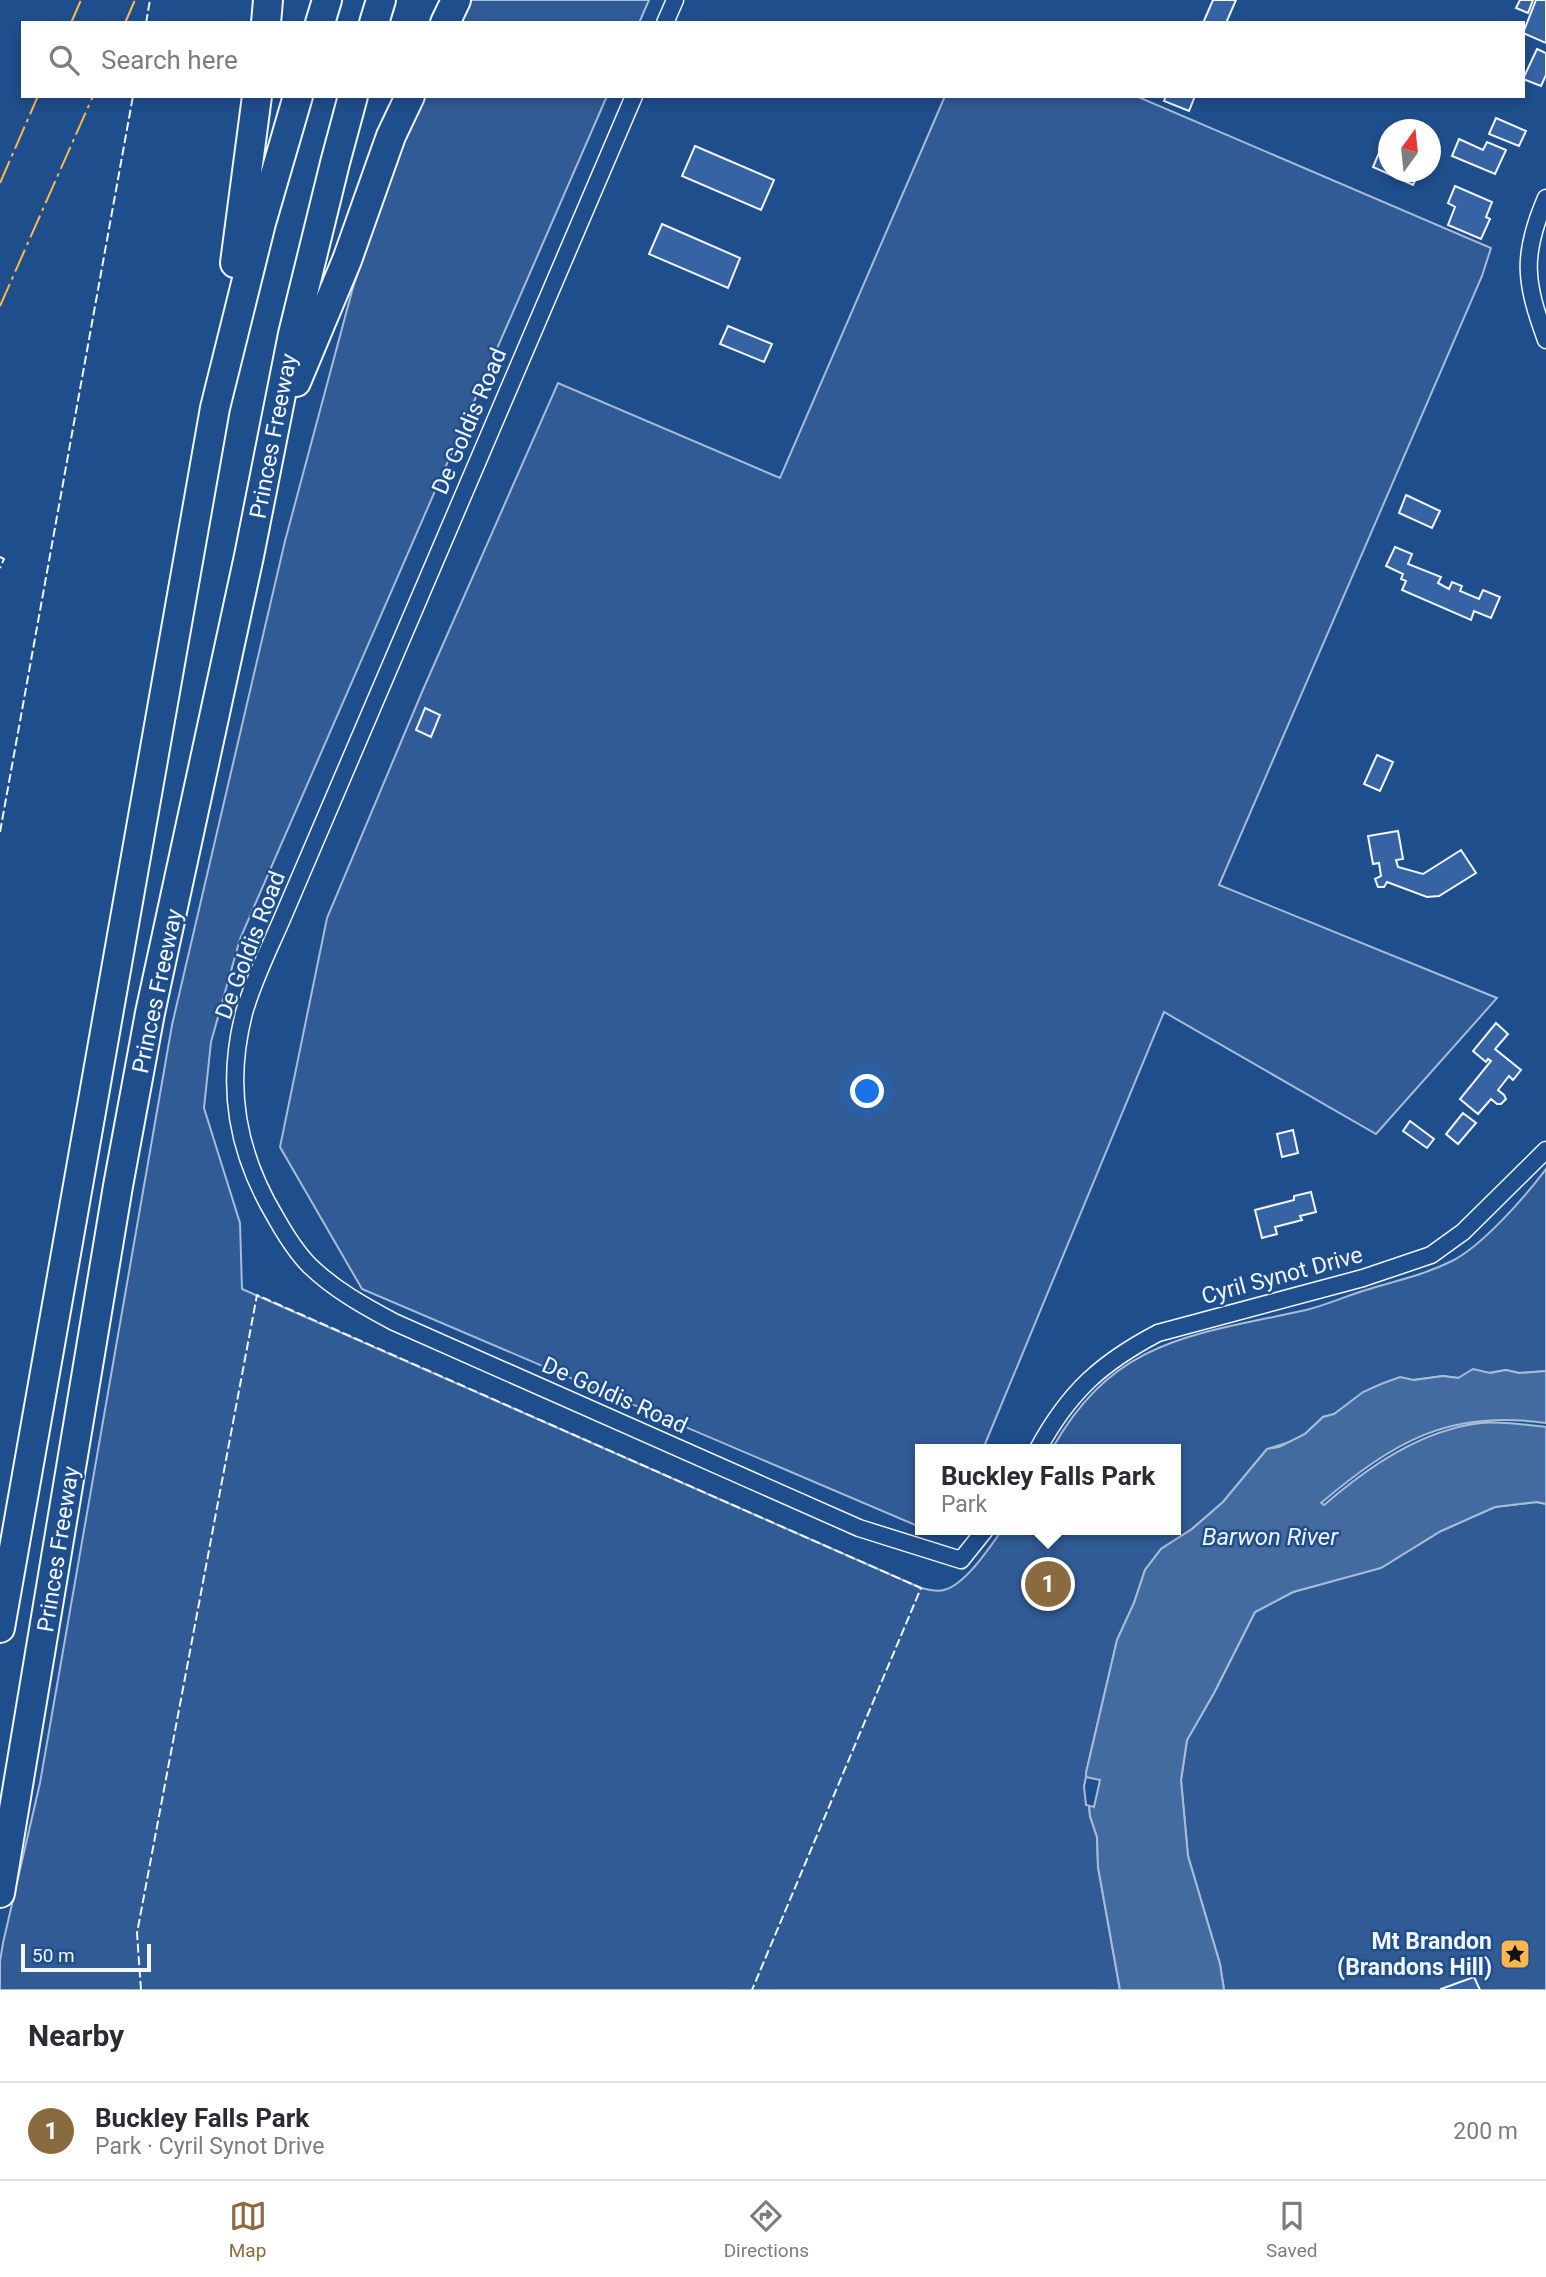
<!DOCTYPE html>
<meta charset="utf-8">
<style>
:root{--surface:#fff;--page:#f7f7f7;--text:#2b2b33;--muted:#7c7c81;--line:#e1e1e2;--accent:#8a6a3f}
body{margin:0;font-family:Roboto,sans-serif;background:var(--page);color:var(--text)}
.compass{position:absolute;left:1378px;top:119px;width:63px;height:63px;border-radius:50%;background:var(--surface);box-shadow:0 4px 10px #0003;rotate:15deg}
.scale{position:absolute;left:21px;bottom:18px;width:130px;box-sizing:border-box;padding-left:7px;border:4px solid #f2f6ff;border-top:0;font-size:19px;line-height:24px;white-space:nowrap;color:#f2f6ff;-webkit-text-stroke:5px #1f4e8c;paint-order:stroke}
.you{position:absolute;left:868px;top:1092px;width:24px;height:24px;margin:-18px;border:5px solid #fff;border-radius:50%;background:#1a73e8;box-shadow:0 0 0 10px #1a73e833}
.badge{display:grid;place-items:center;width:46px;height:46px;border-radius:50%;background:var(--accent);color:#fff;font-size:23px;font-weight:700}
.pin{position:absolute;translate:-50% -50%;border:4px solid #fff;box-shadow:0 2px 7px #0006}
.popup{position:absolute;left:915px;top:1444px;width:266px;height:91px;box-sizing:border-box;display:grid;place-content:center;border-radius:0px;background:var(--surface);filter:drop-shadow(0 2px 5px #0005);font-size:23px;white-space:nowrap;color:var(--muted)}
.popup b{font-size:26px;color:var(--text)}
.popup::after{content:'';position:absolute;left:50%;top:100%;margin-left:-14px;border:14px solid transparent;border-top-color:var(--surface)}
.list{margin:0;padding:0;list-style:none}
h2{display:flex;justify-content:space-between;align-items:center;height:91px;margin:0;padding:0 28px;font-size:30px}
h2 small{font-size:23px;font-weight:400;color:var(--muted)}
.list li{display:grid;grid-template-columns:46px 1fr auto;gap:21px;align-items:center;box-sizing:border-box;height:98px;padding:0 28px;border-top:2px solid var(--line)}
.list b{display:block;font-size:26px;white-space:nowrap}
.list p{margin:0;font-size:23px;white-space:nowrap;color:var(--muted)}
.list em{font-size:23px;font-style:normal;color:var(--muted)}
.icon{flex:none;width:38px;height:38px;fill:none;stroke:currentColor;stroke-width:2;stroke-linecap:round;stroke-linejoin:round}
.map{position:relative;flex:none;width:1546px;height:1990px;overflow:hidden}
.search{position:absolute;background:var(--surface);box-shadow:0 4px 10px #0003;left:21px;right:21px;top:21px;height:77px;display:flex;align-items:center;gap:18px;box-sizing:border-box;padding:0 24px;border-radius:0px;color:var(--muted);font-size:26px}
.sheet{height:189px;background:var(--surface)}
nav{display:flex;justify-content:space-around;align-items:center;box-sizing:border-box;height:98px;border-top:2px solid var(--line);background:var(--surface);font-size:19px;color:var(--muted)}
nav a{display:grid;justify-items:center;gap:4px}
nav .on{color:var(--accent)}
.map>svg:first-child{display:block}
.green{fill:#305b95;stroke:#a8bbd7;stroke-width:2}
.water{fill:#446ba0;stroke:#a8bbd7;stroke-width:2}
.pier{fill:#1f4e8c;stroke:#a8bbd7;stroke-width:2}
.building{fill:#3563a3;stroke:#f2f6ff;stroke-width:2}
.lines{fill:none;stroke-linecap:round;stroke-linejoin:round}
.minor-casing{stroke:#f2f6ff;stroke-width:19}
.motorway-casing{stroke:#f2f6ff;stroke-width:32}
.minor{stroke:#1f4e8c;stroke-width:16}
.motorway{stroke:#1f4e8c;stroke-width:28}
.fence{stroke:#f2f6ff;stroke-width:2;stroke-dasharray:9 3.5;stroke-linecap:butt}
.power{stroke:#ffb74d;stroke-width:2;stroke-dasharray:24 5 3.5 5;stroke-linecap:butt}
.labels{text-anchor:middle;stroke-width:5;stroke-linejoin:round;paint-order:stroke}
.street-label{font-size:23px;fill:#f2f6ff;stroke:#1f4e8c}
.poi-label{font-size:23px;font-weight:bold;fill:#f2f6ff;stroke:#1f4e8c;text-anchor:end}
.water-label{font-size:24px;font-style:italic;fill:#f2f6ff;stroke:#1f4e8c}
</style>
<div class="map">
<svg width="1546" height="1990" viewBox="0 0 1546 1990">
<rect width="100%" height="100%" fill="#1f4e8c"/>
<path class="green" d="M468 0H649L639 23H457Z
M420 96H607L240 939 211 1042 204 1108 240 1223 242 1289 921 1588C929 1590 936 1592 944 1590 965 1585 990 1547 1002 1530H1176V1449H1052C1114 1338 1194 1335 1306 1310 1326 1305 1346 1296 1366 1290 1395 1281 1424 1275 1452 1261 1482 1246 1525 1197 1546 1169V1371L1519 1373 1506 1370 1459 1378 1443 1376 1413 1380 1335 1414 1323 1417 1305 1434 1293 1441 1267 1449 1223 1502 1192 1529 1161 1549 1145 1570 1134 1603 1117 1640 1086 1773 1090 1816 1097 1837 1098 1867 1120 1990H0V1961L3 1943 40 1783 172 1025 285 541 352 291 398 149Z
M945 96H1136L1491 248 1482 276 1219 885 1497 998 1376 1134 1164 1012 983 1449H920V1527L362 1289 280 1147 327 918 422 692 558 383 780 478Z
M1537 1502 1546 1504V1990H1224L1220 1964 1188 1856 1181 1780 1187 1740 1214 1693 1255 1612 1293 1592 1381 1567 1441 1531 1495 1507Z"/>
<path class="water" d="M1473 1369 1490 1373 1506 1370 1519 1373 1546 1371V1423C1448 1409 1394 1442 1321 1503L1324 1505C1368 1467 1421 1430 1481 1423 1502 1421 1525 1425 1546 1427V1504L1537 1502 1495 1507 1441 1531 1381 1568 1293 1592 1255 1612 1214 1693 1187 1740 1181 1780 1188 1856 1220 1964 1224 1990H1120L1098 1867 1097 1837 1090 1816 1086 1773 1117 1640 1134 1603 1145 1570 1161 1549 1192 1529 1223 1502 1267 1449 1279 1447 1305 1434 1323 1417 1334 1414 1363 1392 1381 1384 1400 1377 1414 1380 1443 1376 1458 1378Z"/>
<path class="pier" d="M1086 1777 1100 1780 1094 1807 1086 1805 1084 1786Z"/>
<path class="building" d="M1213 0H1236L1226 23H1203Z
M1520 0H1533L1528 13 1516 8Z
M1536 0H1546V43L1523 33Z
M1537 49 1546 53V75L1541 86 1523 79Z
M1166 96H1195L1189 111 1164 101Z
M1496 118 1526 131 1519 146 1489 134Z
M1459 139 1483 150 1487 142 1506 150 1495 174 1452 156Z
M695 146 774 180 761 210 682 176Z
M1379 153 1388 158V172H1419L1413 185 1373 167Z
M1455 186 1492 202 1486 217 1490 219 1481 239 1448 225 1455 207 1448 203Z
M662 224 740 258 728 288 649 254Z
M728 326 772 344 764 362 720 344Z
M1406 495 1440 511 1432 528 1399 513Z
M1395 547 1412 554 1408 564 1441 577 1438 583 1449 589 1452 582 1462 586 1460 591 1479 599 1483 590 1500 597 1491 618 1474 611 1471 620 1402 590 1406 581 1401 579 1403 574 1386 566Z
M425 708 440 715 431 737 416 730Z
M1377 755 1393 762 1380 791 1364 784Z
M1398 831 1403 859 1396 860 1398 867 1423 874 1461 850 1476 873 1439 896 1427 897 1387 882 1384 887H1378L1375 879 1381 876 1379 863 1373 864 1368 836Z
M1496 1023 1508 1034 1495 1049 1521 1070 1513 1080 1509 1076 1498 1090 1504 1095 1506 1099 1501 1104H1497L1491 1099 1478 1114 1460 1099 1491 1061 1488 1059 1486 1062 1473 1051Z
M1463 1113 1476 1123 1458 1144 1446 1134Z
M1410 1121 1434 1139 1427 1148 1403 1131Z
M1293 1130 1298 1153 1282 1157 1277 1134Z
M1311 1192 1316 1212 1300 1216 1302 1220 1275 1227 1277 1234 1262 1238 1255 1210 1294 1200V1196Z
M1474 1977 1480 1990H1441V1989Z"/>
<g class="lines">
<g class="minor-casing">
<path id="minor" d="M665 23 675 0
M634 96 282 919C269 949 253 981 244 1013 225 1087 237 1153 276 1218 285 1234 297 1253 310 1266 335 1290 364 1306 394 1322L859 1528 961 1560 985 1530
M1546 198C1521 256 1525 282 1546 340
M1038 1449C1069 1392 1101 1363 1158 1333L1363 1278 1431 1255 1463 1232 1546 1150"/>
</g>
<g class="motorway-casing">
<path id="motorway" d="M266 23 268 0
M320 23 327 0
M374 23 381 0
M445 23 456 0
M235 263 257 96
M296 382 347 260 391 136 410 96
M0 1628 215 408 261 223 298 96
M0 1893 118 1186 150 1013 249 556 293 334 335 163 353 96"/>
</g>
<use href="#minor" class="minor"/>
<use href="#motorway" class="motorway"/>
<path class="fence" d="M146 23 150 0
M0 557 4 559 0 568
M0 832 133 96
M141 1990 137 1933 257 1295 921 1588 752 1990"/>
<path class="power" d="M71 23 81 0
M125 23 135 0
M0 183 38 96
M0 306 93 96"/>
</g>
<defs>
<g id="sight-square" transform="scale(1.575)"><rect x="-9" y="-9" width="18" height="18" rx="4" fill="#ffb74d" stroke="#1f4e8c"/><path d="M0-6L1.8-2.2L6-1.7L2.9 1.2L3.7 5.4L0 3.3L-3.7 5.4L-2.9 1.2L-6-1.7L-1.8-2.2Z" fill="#111"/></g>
</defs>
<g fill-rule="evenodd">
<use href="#sight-square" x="1515" y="1954"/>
</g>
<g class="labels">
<g class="street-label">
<text transform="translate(469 421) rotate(-67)" y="8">De Goldis Road</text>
<text transform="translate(273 436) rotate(-79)" y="8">Princes Freeway</text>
<text transform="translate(250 945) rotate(-69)" y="8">De Goldis Road</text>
<text transform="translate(157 991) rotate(-78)" y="8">Princes Freeway</text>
<text transform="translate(1282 1275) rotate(-15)" y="8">Cyril Synot Drive</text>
<text transform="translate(615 1395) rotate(24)" y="8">De Goldis Road</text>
<text transform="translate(58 1549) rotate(-81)" y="8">Princes Freeway</text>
</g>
<g class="poi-label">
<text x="1492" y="1949">Mt Brandon<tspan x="1492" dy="26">(Brandons Hill)</tspan></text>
</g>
<g class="water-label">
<text x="1270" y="1545">Barwon River</text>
</g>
</g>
</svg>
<svg class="compass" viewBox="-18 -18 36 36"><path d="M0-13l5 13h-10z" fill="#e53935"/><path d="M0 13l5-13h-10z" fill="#7c7c81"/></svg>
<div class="scale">50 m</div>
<div class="you"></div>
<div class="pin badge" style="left:1048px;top:1584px">1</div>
<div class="popup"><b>Buckley Falls Park</b>Park</div>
<div class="search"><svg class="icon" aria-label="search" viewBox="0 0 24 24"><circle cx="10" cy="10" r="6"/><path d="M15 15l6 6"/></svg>Search here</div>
</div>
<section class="sheet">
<h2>Nearby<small></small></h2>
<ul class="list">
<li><span class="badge">1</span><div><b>Buckley Falls Park</b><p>Park · Cyril Synot Drive</p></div><em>200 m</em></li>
</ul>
</section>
<nav>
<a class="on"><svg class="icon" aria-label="map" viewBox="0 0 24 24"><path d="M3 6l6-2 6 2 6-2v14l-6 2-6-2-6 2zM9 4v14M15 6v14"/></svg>Map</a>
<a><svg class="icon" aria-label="directions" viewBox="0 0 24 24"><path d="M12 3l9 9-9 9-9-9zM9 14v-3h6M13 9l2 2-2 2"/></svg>Directions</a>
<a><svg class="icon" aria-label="saved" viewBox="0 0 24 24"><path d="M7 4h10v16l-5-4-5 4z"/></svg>Saved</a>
</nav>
